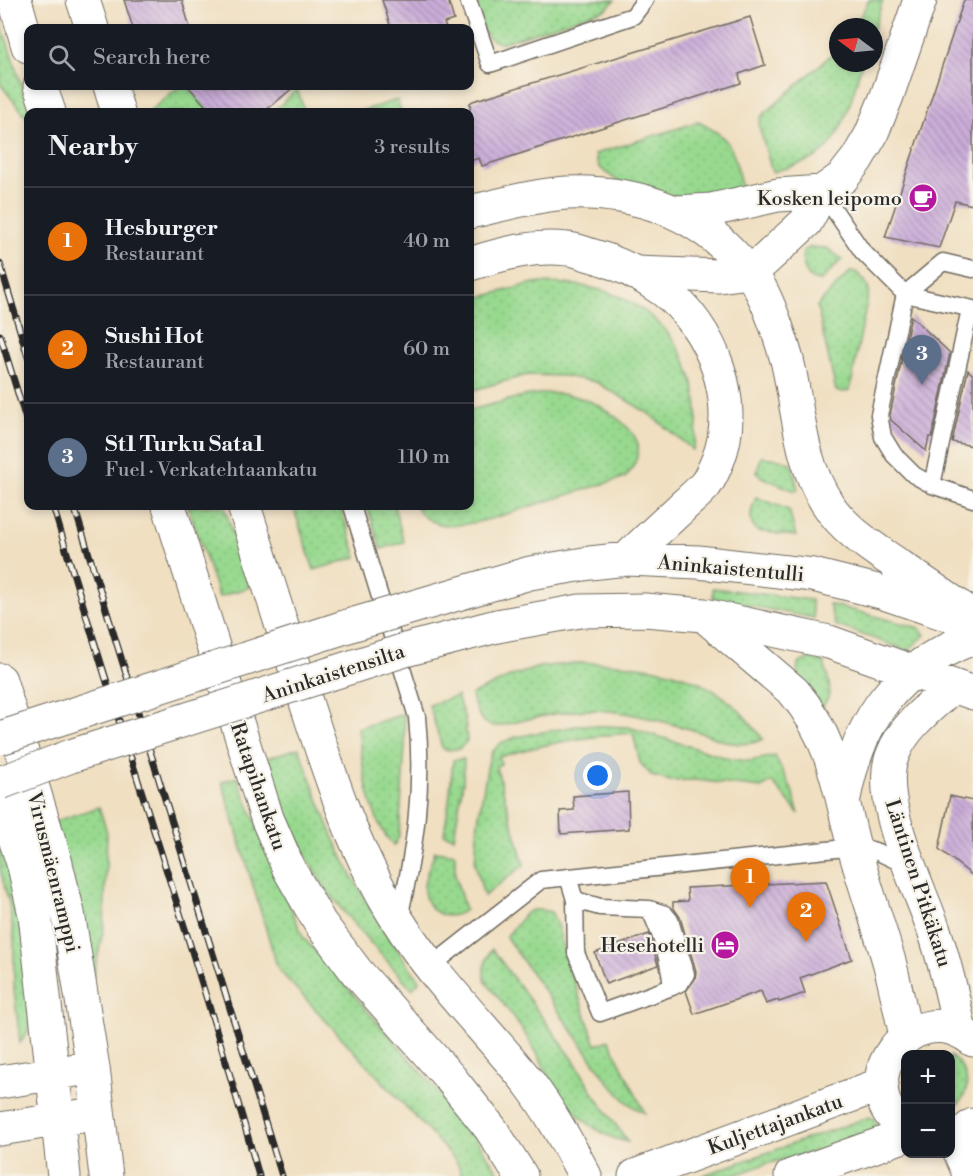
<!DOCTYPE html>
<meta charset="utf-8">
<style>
:root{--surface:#171b24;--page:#20242c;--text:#f1f3f6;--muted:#9ea1a6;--line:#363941;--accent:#d690ce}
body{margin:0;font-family:"Libre Bodoni",serif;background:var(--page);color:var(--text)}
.controls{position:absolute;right:18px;bottom:18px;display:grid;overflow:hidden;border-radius:12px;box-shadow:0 3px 9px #0003}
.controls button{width:54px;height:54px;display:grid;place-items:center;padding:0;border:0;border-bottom:2px solid var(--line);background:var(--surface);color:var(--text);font:30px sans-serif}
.compass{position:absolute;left:829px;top:18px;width:54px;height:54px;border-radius:50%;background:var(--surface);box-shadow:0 3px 9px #0003;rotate:286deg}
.you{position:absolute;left:598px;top:776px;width:21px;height:21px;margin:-15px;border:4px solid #fff;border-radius:50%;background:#1a73e8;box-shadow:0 0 0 9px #1a73e833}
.badge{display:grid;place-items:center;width:39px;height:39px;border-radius:50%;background:var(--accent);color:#fff;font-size:20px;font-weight:700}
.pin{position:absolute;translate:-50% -50px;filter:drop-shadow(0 2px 3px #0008)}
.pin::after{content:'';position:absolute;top:32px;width:21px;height:18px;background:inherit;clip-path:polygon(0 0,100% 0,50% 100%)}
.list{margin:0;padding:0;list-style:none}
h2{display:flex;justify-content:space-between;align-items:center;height:78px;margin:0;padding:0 24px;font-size:26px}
h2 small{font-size:20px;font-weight:400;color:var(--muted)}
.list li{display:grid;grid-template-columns:39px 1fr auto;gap:18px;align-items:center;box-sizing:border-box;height:108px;padding:0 24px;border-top:2px solid var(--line)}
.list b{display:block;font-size:22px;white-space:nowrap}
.list p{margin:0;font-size:20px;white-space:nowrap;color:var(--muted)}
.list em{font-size:20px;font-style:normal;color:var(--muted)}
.icon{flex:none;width:33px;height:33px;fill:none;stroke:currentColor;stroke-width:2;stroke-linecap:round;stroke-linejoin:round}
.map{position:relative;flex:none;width:973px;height:1176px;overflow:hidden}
.search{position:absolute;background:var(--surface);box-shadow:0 3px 9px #0003;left:24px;top:24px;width:450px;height:66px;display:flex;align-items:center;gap:15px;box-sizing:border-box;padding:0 21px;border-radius:12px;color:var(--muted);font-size:22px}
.panel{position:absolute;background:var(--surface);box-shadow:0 3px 9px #0003;left:24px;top:108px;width:450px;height:402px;border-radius:12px}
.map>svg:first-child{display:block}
.grass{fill:url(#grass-dots);stroke:#62825d;stroke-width:1.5}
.building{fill:url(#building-back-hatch)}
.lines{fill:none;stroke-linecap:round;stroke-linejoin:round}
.lane-casing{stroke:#706a60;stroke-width:19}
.street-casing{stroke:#706a60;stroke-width:35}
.secondary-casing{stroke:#706a60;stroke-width:35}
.primary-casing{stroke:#706a60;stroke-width:35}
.lane{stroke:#fff;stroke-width:16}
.street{stroke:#fff;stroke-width:33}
.secondary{stroke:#fff;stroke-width:33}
.primary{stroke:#fff;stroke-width:33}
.rail-casing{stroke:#2b2b2b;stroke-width:7}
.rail{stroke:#f7f3e8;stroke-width:4.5;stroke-dasharray:14;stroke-linecap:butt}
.secondary-bridge-casing{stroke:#706a60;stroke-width:35;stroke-linecap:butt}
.secondary-bridge{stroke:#fff;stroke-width:33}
.labels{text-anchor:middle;stroke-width:4.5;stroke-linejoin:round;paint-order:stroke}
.poi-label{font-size:20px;fill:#2b2b2b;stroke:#f7f3e8;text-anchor:end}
.street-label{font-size:20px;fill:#2b2b2b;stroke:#f7f3e8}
</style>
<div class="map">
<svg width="973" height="1176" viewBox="0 0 973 1176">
<defs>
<pattern id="grass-dots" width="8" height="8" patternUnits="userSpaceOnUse" patternTransform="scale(1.5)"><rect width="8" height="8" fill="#98d98f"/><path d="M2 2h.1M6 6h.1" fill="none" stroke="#83ba7c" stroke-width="1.8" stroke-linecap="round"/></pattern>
<pattern id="building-back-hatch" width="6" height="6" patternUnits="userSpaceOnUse" patternTransform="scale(1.5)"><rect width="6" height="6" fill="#cbadd9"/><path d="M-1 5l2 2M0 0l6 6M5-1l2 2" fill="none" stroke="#a58db0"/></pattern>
</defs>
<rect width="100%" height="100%" fill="#f7f3e8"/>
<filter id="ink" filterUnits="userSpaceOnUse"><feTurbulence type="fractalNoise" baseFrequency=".0167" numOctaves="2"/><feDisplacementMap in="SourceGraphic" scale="12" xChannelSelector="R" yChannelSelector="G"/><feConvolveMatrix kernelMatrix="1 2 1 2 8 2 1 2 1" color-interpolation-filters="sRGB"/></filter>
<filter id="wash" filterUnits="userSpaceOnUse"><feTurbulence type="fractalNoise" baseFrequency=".008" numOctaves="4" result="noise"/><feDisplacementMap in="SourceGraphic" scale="24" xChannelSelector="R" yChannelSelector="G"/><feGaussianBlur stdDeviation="1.35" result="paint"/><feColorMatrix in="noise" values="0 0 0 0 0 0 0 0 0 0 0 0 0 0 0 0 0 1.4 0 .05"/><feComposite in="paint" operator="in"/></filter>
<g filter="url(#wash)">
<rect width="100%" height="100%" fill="#f0dfc1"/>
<path class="grass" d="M479 0H615L606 9 502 43C489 43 479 28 476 15 475 11 478 4 479 0Z
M869 0H883L874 28 855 27Z
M0 19 30 112H28V119L0 84Z
M838 49V63H862C853 92 844 141 816 157 803 164 787 168 772 172L759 126 761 117Z
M180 86H188L211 112H151V110Z
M297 89 305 112H275L274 111Z
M397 100 401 112H358Z
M698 122C736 139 733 153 742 189L682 198 624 186 599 167 595 154Z
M811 247 827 248 842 259 821 281C805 282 802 264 803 251Z
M850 272H856L865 281 869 290 850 390 844 392 836 391 817 306Z
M534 283C559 283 583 284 607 292 674 314 710 382 693 450L648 413 596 382 564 376 527 375 470 391V300Z
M547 393C561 394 576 395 589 401 599 405 608 411 617 418 641 437 646 451 626 477 593 487 561 497 528 507 503 515 477 525 450 525 437 525 421 519 416 506H470V410L524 396Z
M761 457 780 459 792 464 798 490 795 491 761 477 757 472Z
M756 497 789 510 796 536 757 531C746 520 752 510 756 497Z
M188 506H224L250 587 219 597Z
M293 506H340L357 557 314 570Z
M367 506H394L404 542 381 549Z
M713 588 811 600 814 618 713 599Z
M829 604 919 628 925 635 908 651 835 625Z
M810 658 824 662C828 680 836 695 820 708L797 671 798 664Z
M578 663C628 662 683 667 725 698 740 709 751 724 763 739 738 751 718 738 693 730 658 720 625 710 589 710 559 711 527 720 498 726 480 727 476 710 471 695L512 676 539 667Z
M457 696 465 720 467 741 459 749 445 750 442 747 429 705Z
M404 714 405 746 399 836 394 846C368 819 362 763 358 728Z
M581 725 628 727 730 759 749 761 775 756 792 790 799 814 772 782 761 788 696 780 670 781 652 776 640 763 633 733C587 736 543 744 499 757L501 764 496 766 524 865 484 896 475 863 478 821 488 763 492 752 501 743 516 737Z
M299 748C314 787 327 827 346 864 367 906 392 944 420 981L412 989C375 946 330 904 304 852 289 822 278 790 267 758Z
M464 759 463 782 454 837 444 834 449 802 453 760Z
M237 777 303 937 460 1116 501 1176H462L457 1162 278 969 222 782Z
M99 807 107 832 104 927 93 978 53 822Z
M0 840 18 884 33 1014 27 1033 20 1043 14 990V939L9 903 0 870Z
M435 851 455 854V875L465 910C448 924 424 911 424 889 423 877 432 863 435 851Z
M532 910H541L551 912 557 924 569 968 596 1045 609 1040 645 1113C628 1106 619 1094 607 1080L506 937 526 913Z
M492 949 573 1059 596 1097 628 1142C595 1136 571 1111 553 1083 546 1073 542 1061 535 1050 521 1026 504 1004 486 982 481 970 486 959 492 949Z
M950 1056C971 1069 973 1097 951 1109Z
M869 1117 874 1119 881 1129 877 1136 766 1164 732 1176H701Z"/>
<g id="blocks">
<path class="building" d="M124 0H182L190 28H133Z
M382 0H448L454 20 444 23 446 28H391Z
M964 0H973V205L955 201 939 248 885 237Z
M750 17 765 65 739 74 741 83 482 166 479 158 470 161V103L473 101Z
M188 86H295L264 112H211Z
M911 316 950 353 932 437H929L926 451 891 420 890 415Z
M968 370 973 375V446L952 442Z
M628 792 629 829 561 834 560 811 574 810 573 796Z
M950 796 973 801V876L939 849Z
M826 881 852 959 800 978 805 993 779 1002 778 1000 766 1004 761 991 694 1014 686 991 695 979 696 971 680 917 673 907V902L688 901 687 888Z
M649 934 658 965 606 984 595 953Z"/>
</g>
</g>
<g filter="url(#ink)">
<use href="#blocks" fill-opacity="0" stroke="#706a60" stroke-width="1.5"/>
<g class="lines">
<g class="lane-casing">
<path id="lane" d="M468 0 490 64 633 16 645 0
M822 192 862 251 905 294 943 262 973 269
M973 309 905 294 879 415 883 437 894 455 914 475 932 485 973 499
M932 485 970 309
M352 506 417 717C424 788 415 849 399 918
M568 877 575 900 576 953 600 1013 672 987 680 983 686 974 670 920 665 914 649 909
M575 900 600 907 649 909C662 934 669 960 672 987
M430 967 541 880 855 847C874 848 889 857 907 866"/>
</g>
<g class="street-casing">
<path id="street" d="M678 212 711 210 778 195 822 192
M635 273 719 276 749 272 765 260 806 222 822 192 843 177 857 159 871 135 887 96 920 0
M953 1136 970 1176"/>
</g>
<g class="secondary-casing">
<path id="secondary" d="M470 212C501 205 535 195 567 193 634 191 693 209 738 260 746 268 755 278 760 288 772 310 780 336 787 360 799 409 799 460 827 503 844 530 872 547 898 565 923 582 948 599 973 616
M470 264C501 254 534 245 567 249 576 249 585 254 594 256 618 263 642 275 663 290 712 326 741 402 718 460 715 467 711 477 706 484 699 493 688 501 680 509 662 526 644 542 627 559
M169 506 267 818 289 869 320 923 356 971 451 1079 491 1129 521 1176
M244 506C264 569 284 632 304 696 329 773 354 852 398 921 435 980 486 1029 529 1083 551 1112 568 1144 585 1176
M485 586 530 573 590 563 627 559 698 562 813 575 881 592 954 617
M707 618 794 692C834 740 839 789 854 847 865 887 879 926 890 965 896 989 901 1013 906 1036
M497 626 580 611 645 610 704 615 829 642 973 693
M0 680 55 860 68 913 93 1068 106 1176
M953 686C931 706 904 726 893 754 874 798 919 886 934 930 945 963 953 997 960 1032
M0 793 24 866 35 915 64 1176
M844 798C859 719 896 667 973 638
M0 1082 76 1070
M906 1128C843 1087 913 991 973 1040
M0 1129 81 1116
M950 1136 964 1132 973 1125
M635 1176 882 1084
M791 1176 906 1135"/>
</g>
<g class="primary-casing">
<path id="primary" d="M15 0 28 46
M83 0 92 28
M40 86 49 112
M110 86 118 112"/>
</g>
<use href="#lane" class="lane"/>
<use href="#street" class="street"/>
<use href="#secondary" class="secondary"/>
<use href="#primary" class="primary"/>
<g class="rail-casing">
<path id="rail" d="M0 264 28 357
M0 335 28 426
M53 506C119 730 196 951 259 1176
M74 506 282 1176"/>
</g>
<use href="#rail" class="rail"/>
<g class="secondary-bridge-casing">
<path id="secondary-bridge" d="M0 738 351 625 485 586
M0 783 71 756 405 650 497 626"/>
</g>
<use href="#secondary-bridge" class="secondary-bridge"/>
</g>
</g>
<defs>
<g id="cafe-disc" transform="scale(1.5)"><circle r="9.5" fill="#b5179e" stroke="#f7f3e8"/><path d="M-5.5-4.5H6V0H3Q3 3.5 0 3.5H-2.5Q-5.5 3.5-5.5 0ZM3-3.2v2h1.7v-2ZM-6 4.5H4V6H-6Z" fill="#fff"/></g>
<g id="hotel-disc" transform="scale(1.5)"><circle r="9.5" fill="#b5179e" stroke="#f7f3e8"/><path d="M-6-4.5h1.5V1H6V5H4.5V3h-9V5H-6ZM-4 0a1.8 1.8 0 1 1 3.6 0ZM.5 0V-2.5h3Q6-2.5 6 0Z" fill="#fff"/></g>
</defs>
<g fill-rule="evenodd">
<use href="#cafe-disc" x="923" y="198"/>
<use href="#hotel-disc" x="725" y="945"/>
</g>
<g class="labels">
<g class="poi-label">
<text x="902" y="205">Kosken leipomo</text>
<text x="704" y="952">Hesehotelli</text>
</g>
<g class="street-label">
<text transform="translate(731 568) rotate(5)" y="7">Aninkaistentulli</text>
<text transform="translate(333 673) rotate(-18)" y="7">Aninkaistensilta</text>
<text transform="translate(259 786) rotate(71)" y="7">Ratapihankatu</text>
<text transform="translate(54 872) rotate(76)" y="7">Virusmäenramppi</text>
<text transform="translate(919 883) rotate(72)" y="7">Läntinen Pitkäkatu</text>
<text transform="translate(775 1124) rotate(-20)" y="7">Kuljettajankatu</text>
</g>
</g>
</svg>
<div class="controls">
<button>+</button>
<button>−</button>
</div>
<svg class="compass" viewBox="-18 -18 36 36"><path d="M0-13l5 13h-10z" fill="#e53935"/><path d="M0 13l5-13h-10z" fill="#9ea1a6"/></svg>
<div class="you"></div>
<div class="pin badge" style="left:750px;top:908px;background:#e8710a">1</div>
<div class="pin badge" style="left:806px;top:942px;background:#e8710a">2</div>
<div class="pin badge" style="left:922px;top:385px;background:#5c6f8a">3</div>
<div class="search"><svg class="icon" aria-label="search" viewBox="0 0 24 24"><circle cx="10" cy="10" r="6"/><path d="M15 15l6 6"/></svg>Search here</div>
<section class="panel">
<h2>Nearby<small>3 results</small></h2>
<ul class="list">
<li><span class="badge" style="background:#e8710a">1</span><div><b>Hesburger</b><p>Restaurant</p></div><em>40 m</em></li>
<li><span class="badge" style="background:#e8710a">2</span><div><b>Sushi Hot</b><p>Restaurant</p></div><em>60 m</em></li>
<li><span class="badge" style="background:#5c6f8a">3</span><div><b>St1 Turku Sata1</b><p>Fuel · Verkatehtaankatu</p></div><em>110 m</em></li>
</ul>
</section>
</div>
